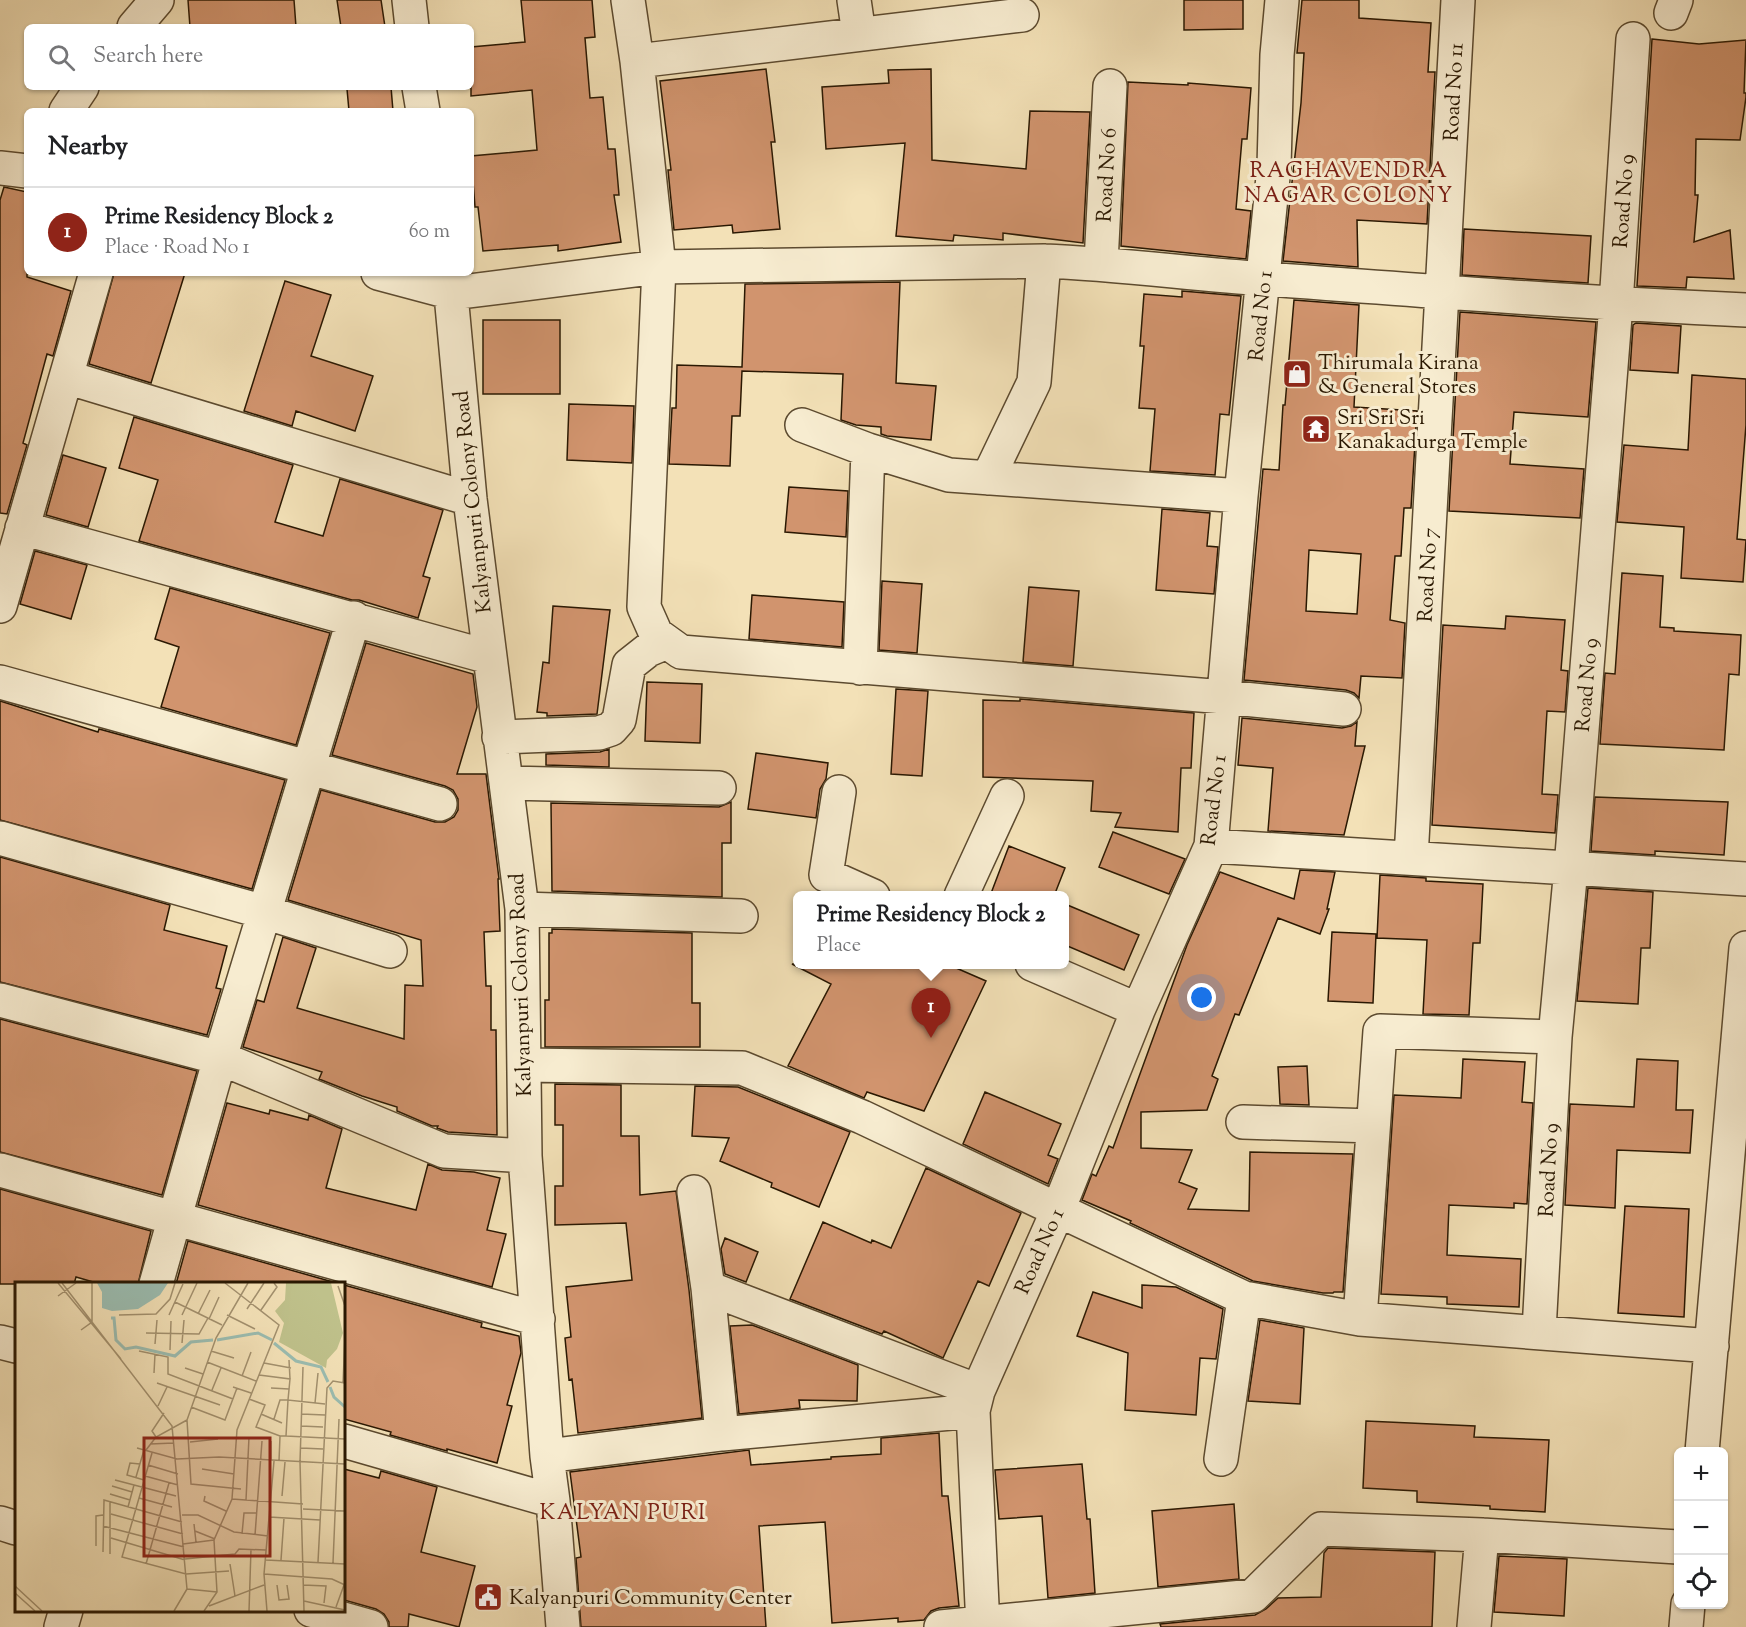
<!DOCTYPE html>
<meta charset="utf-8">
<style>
:root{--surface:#fff;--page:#f2f2f2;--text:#202124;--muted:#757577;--line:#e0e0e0;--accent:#8f2418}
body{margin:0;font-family:"Sorts Mill Goudy",serif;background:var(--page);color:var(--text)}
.controls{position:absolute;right:18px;bottom:18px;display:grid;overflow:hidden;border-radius:9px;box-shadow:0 2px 4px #0004}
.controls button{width:54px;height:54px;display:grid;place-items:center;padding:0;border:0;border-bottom:2px solid var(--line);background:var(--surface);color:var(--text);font:30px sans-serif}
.you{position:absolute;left:1202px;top:998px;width:21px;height:21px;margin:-15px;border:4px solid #fff;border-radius:50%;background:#1a73e8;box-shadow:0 0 0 9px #1a73e833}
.badge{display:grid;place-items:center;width:39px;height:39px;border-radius:50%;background:var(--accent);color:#fff;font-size:20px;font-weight:700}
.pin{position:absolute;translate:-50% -50px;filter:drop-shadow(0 2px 3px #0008)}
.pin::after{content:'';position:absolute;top:32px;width:21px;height:18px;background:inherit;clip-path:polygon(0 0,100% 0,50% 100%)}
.popup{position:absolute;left:793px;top:891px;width:276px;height:78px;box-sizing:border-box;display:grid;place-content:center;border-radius:9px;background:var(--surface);filter:drop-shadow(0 2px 4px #0005);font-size:20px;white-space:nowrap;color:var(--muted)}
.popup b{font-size:22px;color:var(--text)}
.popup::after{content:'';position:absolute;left:50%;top:100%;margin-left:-12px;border:12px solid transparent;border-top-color:var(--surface)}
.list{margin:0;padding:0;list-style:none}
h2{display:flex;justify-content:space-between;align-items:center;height:78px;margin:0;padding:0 24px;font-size:26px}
h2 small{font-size:20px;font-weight:400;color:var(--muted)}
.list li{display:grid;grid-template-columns:39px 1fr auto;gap:18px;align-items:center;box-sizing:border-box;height:90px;padding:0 24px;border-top:2px solid var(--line)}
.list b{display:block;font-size:22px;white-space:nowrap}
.list p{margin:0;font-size:20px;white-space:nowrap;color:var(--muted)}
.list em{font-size:20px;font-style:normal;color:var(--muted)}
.icon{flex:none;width:33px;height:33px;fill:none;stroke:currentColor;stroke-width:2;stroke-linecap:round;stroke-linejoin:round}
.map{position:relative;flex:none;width:1746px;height:1627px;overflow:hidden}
.search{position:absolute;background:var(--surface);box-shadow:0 2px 4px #0004;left:24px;top:24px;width:450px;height:66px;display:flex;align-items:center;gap:15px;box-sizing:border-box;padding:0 21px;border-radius:9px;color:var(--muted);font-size:22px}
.panel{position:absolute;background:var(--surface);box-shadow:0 2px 4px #0004;left:24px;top:108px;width:450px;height:168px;border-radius:9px}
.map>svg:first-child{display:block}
.building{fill:#d1946e;stroke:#2a1802;stroke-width:1.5;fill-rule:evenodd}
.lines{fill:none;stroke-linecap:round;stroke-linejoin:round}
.minor-casing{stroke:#5c4a2f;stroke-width:36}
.minor{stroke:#f7ecd0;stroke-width:33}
.labels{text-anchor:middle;stroke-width:6;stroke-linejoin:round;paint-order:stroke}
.street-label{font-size:21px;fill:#2a1802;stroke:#f7ecd0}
.poi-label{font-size:21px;fill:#2a1802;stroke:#f7ecd0;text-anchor:start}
.neighbourhood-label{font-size:22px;letter-spacing:1.5px;fill:#7a1f14;stroke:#f7ecd0}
.inset-river{fill:none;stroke:#9bbdb1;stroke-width:3}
.inset-road{fill:none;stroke:#a3916f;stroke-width:1.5}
.view{fill:#8f2418;fill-opacity:0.15;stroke:#8f2418;stroke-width:3}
.inset-edge{fill:none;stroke:#2a1802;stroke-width:3}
</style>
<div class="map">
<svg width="1746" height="1627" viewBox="0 0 1746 1627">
<rect width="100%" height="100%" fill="#f3e1b7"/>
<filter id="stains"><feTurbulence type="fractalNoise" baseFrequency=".00333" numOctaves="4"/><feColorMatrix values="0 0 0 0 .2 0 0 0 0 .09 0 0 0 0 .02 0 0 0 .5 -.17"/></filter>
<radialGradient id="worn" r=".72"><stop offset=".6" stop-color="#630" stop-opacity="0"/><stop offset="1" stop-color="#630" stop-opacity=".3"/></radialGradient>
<path class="building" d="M188 0H294L296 27H190Z
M337 0H381L385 27H341Z
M521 0H592L595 37 585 38 590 98 603 97 608 149H615L619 195H614L621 242 558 251V245L483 251 478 207H475L471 156 537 150 532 90 471 96V47L525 42Z
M1184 0H1243V29L1184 30Z
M1302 0H1359V18L1431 23 1428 72H1435L1427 224 1357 220 1358 267 1283 261 1301 103 1304 53H1297Z
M1652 39 1699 44 1746 40 1744 93H1746V97L1740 140 1696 139 1695 195H1698L1694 242 1730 230 1734 279 1687 277 1686 288 1637 286Z
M766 69 775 142H771L780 229 733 233 732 225 674 230 668 170H671L660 81Z
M931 69 932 160 1026 169 1030 111 1090 112 1083 243 1003 233V240L954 235 953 241 896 236 905 143 826 149 822 87 889 83 888 70Z
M1128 82 1188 85V83L1251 88 1247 139H1242L1236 209 1251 211 1246 259 1121 246Z
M367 87H391L393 111H349L347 89Z
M4 187 27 192V277L71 291 53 356 47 354 23 443 27 445 7 514 0 513V200Z
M1464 229 1591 236 1588 283 1462 275Z
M114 273H185L151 383 89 364Z
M285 281 331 295 311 356 373 376 355 431 296 411 292 426 244 411Z
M900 282 896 383 936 386 931 440 887 436 881 434V427L856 425 841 420 843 374 742 371 740 416H732L730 466 669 464 672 408H676L677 365 742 367 745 284Z
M1182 291 1241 296 1229 415 1220 414 1215 475 1150 471 1155 409 1139 408 1144 346H1140L1144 294 1182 297Z
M1294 300 1359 305 1354 407 1417 411 1411 508H1404L1401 556H1395L1390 620 1405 623 1402 678 1361 676 1359 698 1354 693 1346 690 1244 680 1263 469 1279 470 1283 405H1285ZM1309 550 1361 554 1357 614 1306 611Z
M1460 312 1596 322 1588 417 1514 412 1510 464 1584 469 1580 518 1449 511Z
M483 320H560V394H483Z
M1636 323 1681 326 1678 373 1630 370 1633 325Z
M1692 375 1746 379V425L1737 539 1746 540 1743 582 1681 578 1684 527 1617 522 1624 445 1688 450Z
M569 404 634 406 632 463 567 460Z
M134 417 293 465 275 522 323 536 340 479 443 510 423 576 430 578 418 618 359 600H352L139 541 158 480 119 468Z
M63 455 106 468 88 527 46 515Z
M789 487 848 491 846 537 785 532Z
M1162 509 1210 513 1207 546 1218 547 1214 594 1156 590Z
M35 551 87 565 71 619 20 604Z
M1622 573 1663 576 1660 627 1674 628V631L1741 635 1739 675 1729 674 1724 750 1600 744 1605 673 1615 674Z
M882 581 922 584 917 653 879 650Z
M1029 587 1079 591 1073 666 1023 662Z
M170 588 330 633 296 745 161 707 179 647 155 639Z
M752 595 844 602 842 647 749 639Z
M553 606 610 610 597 714 547 716V713L537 712 543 662 549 663Z
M1506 616 1565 620 1561 670 1568 671 1565 712 1547 711 1542 794 1558 795 1555 833 1432 825 1443 625 1505 629Z
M366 643 473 674 477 707 457 774H486L499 879H498L500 931 484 932 486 986H491V1030H496L497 1135 448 1132 437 1128 438 1126H432L397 1111V1107L362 1096 319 1079 322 1072 243 1047 257 1000 264 1002 283 937 316 948 297 1008 404 1039 405 985 423 986 421 940 288 900 321 790 435 822H445L454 817 458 810V799L453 790 445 786 332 755Z
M647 682 702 684 700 743 645 741Z
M896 689 928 691 922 776 891 774Z
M1020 699 1194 713 1191 768H1181L1178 832 1115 827 1121 813 1091 811 1093 781 983 777V700L1020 701Z
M0 701 98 732 99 729 285 780 252 889 0 820Z
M1242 718 1342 728 1351 726 1357 722 1355 746H1365L1344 835 1268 831 1273 768 1238 765Z
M609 749V767L546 765V754L600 752Z
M756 753 828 763 826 779 820 789 816 818 748 809Z
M1595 797 1728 802 1724 855 1655 851V855L1591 851Z
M731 802V843H722V897L552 891 551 803 719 807Z
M1113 832 1185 859 1169 894 1099 867Z
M1009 846 1065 868 1054 896H990Z
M0 857 170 905 164 930 227 946 216 988 221 989 207 1035 0 982Z
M1300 870 1335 872 1327 909H1329L1320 934 1278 918 1239 1015 1235 1014 1212 1076 1218 1079 1207 1110 1141 1112V1148L1192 1150 1179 1182 1197 1189 1188 1209 1249 1211 1250 1152 1353 1154 1343 1292H1334L1333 1293H1323L1253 1281 1130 1223 1131 1221 1082 1200 1092 1174 1096 1176 1109 1146 1113 1148 1187 945 1220 872 1294 899Z
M1380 875 1426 878V881L1483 884 1480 943H1473L1469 1015 1423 1014 1427 940 1377 938Z
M1588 888 1653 892 1650 948H1641L1638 1004 1577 1001Z
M1065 904 1139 935 1124 970 1065 945Z
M552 929 692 933V1003H700V1047H545V1000H549V933H552Z
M1332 932 1376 934 1373 1003 1328 1001Z
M792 964H947L986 981 924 1111 867 1092 864 1098 788 1066 831 984Z
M0 1019 197 1071 162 1195 0 1152Z
M1463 1059 1525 1062 1522 1102 1533 1103 1527 1204 1514 1203V1208L1449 1205 1447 1255 1521 1259 1519 1307 1447 1304V1297L1381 1294 1394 1095 1461 1098Z
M1637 1059 1678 1061 1676 1110H1693L1690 1153 1617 1150 1615 1208 1565 1205 1570 1104 1634 1107Z
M1307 1066 1309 1105 1280 1104 1278 1067Z
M555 1084 621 1085V1136H639L640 1195 676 1191 689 1290 702 1418 578 1433 572 1379 569 1380 565 1338 571 1337 566 1287 632 1280 626 1223 555 1225V1186H563V1125H555Z
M695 1086 738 1087 850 1132 819 1207 771 1187 772 1183 720 1161 729 1138 692 1136Z
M985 1092 1061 1124 1048 1155 1058 1159 1048 1184 963 1144Z
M227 1103 269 1114 270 1110 308 1120 309 1115 342 1129 326 1188 416 1210 428 1164 442 1170 474 1172 500 1178 487 1230 506 1234 492 1287 198 1205Z
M926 1168 1021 1213 989 1286 978 1281 943 1358 884 1331 882 1334 790 1299 823 1222 871 1243 872 1240 891 1248Z
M0 1189 151 1231 138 1284H100L76 1277 74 1284H0Z
M1625 1206 1689 1209 1684 1317 1618 1313Z
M725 1238 758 1252 746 1282 725 1274 721 1249Z
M188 1241 340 1284H176Z
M344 1285 482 1323 481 1327 519 1336 521 1353 507 1405 512 1406 497 1463 447 1449V1451L390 1435 391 1432 344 1419Z
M1142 1285 1176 1287 1223 1309 1216 1359 1200 1358 1196 1415 1125 1410 1128 1353 1077 1336 1093 1292 1142 1308Z
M1260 1320 1304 1328 1300 1404 1248 1401Z
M752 1325 858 1365 857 1401 799 1400 800 1408 739 1414 730 1326Z
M1366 1421 1475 1426 1474 1437 1549 1440 1545 1512 1490 1509V1506L1417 1502V1491L1363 1488Z
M939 1433 942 1496H948L959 1606 939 1608 931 1611 924 1620 898 1622V1618L832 1623 825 1522 759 1526 766 1627H581L576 1558 581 1557 570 1472 749 1450 751 1465 831 1459V1457L881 1454V1438Z
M1082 1464 1087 1519H1090L1095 1593 1048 1598 1042 1516 999 1519 995 1470Z
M344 1469 379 1478 381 1471 437 1487 421 1552 475 1566 459 1627 409 1614 408 1627H389V1622L384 1614 376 1609 344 1600Z
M1234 1504 1239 1579 1158 1587 1152 1511Z
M1328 1548 1435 1552 1432 1627H1161L1160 1624 1255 1615 1266 1609 1278 1598 1321 1597 1324 1553Z
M1499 1556 1567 1559 1564 1616 1494 1612Z"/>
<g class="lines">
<g class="minor-casing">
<path id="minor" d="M409 0 412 27
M628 0 637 61 659 267 644 607 656 634 681 652 1224 697 1344 709
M854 0 859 34
M1671 13 1676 0
M134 27 157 0
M637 61 1022 15
M419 87 423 111
M66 111 82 87
M0 168 27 171
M1101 263 1110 86
M378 273 453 293 659 267 1044 261C1118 264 1192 274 1266 279 1426 291 1586 303 1746 310
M449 273 470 499 522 909 525 1156 547 1456 553 1501 563 1627
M66 377 470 499
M802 425 868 450 949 475 1241 496
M988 478 1034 382 1044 261
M22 528 489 657
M0 606 96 273
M860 668 868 450
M0 682 440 804
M499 737 599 733 611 729 619 720 629 665 648 650 667 642
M506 783 719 788
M839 792 826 875 873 896
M0 838 264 912 390 951
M1211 846 1746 879
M1411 858 1458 0
M961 896 1007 796
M522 909 741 916
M1032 964 1138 1010
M0 1000 220 1058 444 1151 525 1156
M524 1065 742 1068 862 1117 1244 1298 1360 1319 1712 1346
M1243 1122 1373 1126
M0 1170 538 1319
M694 1192 708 1288 722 1434
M156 1284 220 1058 354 618
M708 1288 978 1391
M1360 1319 1380 1031 1555 1037
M1539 1331 1555 1037 1571 868 1616 304 1633 39
M0 1342 16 1346
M344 1441 553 1501
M1702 1452 1746 948
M547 1456 722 1434 973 1411
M1221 1459 1244 1298
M0 1523 16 1528
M311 1610 371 1627
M61 1627 66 1610
M941 1627 1253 1596 1321 1529 1482 1535 1678 1547
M983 1627 973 1411 978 1391 1058 1210 1138 1010 1211 846 1241 496 1274 167 1277 55 1282 0
M1474 1627 1482 1535
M1686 1627 1688 1604"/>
</g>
<use href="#minor" class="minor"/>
</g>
<defs>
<g id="shop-square" transform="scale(1.5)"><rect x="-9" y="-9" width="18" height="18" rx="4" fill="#8f2418" stroke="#f7ecd0"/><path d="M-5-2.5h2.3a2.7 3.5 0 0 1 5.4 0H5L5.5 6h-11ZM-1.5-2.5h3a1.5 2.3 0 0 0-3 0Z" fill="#fff"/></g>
<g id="temple-square" transform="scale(1.5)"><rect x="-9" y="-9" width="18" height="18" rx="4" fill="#8f2418" stroke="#f7ecd0"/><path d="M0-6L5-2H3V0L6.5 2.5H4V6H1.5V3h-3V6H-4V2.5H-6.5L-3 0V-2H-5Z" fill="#fff"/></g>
<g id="civic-square" transform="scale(1.5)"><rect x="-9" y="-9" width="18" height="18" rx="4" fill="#8f2418" stroke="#f7ecd0"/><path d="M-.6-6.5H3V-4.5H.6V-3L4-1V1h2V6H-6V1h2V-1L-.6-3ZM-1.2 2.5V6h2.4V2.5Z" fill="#fff"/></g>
</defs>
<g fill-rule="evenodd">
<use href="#shop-square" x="1297" y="374"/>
<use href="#temple-square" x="1316" y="429"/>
<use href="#civic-square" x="488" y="1597"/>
</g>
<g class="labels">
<g class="street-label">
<text transform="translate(1453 92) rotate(-87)" y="7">Road No 11</text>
<text transform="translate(1106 175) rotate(-87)" y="7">Road No 6</text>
<text transform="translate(1623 201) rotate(-86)" y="7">Road No 9</text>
<text transform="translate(1260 316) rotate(-84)" y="7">Road No 1</text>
<text transform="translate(472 502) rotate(-96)" y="7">Kalyanpuri Colony Road</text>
<text transform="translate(1427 575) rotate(-87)" y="7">Road No 7</text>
<text transform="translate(1586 685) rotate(-85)" y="7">Road No 9</text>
<text transform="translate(1213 800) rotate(-83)" y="7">Road No 1</text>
<text transform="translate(520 985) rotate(-92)" y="7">Kalyanpuri Colony Road</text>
<text transform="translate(1548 1170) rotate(-87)" y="7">Road No 9</text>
<text transform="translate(1039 1251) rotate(-66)" y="7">Road No 1</text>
</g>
<g class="poi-label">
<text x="1318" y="369">Thirumala Kirana<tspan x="1318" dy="24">&amp; General Stores</tspan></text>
<text x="1337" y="424">Sri Sri Sri<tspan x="1337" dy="24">Kanakadurga Temple</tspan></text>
<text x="509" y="1604">Kalyanpuri Community Center</text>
</g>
<g class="neighbourhood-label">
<text x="1349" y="177">RAGHAVENDRA<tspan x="1349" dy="25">NAGAR COLONY</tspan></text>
<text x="623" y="1519">KALYAN PURI</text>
</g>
</g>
<g transform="translate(15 1282)">
<rect width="330" height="330" fill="#f3e1b7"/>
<path d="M271 1H316L328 51 322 67 312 78 311 86 264 60 269 41 260 29 270 18Z" fill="#bfc18b"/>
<path d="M82 1H153L145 13 123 27 97 29 87 26V10Z" fill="#9bbdb1"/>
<path class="inset-river" d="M96 36H99L101 58 110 67 121 65 160 74 176 60 198 58M202 58 243 51 257 58M259 61 281 79 306 85 313 100M315 105 319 115 330 125"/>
<path class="inset-road" d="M43 1 106 77M47 1 157 144 172 307 159 329M323 4 330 24M43 14 61 1M160 20 207 43M232 27 249 1M246 28 262 5 259 1M183 32 195 8M104 33 141 32 155 17 160 1M154 33 168 2M167 33 182 1M212 33 240 47M194 37 204 15M66 48 77 40V1M131 51 184 52 193 36M167 61 169 38M140 62 142 38M155 68 156 39M124 69 153 75V92L218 117M196 69 219 76M274 78 275 97M192 80 241 99M249 81 276 86M288 85 285 180 289 329M170 86 188 92M139 91 140 72M244 93 275 97 273 118H265L259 137M227 94 236 70M142 101 205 123M328 101 330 55M218 105 236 111M256 106 274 107M197 108 206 86M234 117 250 123 241 145 265 154H271L273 118 310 122M300 121 303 91M143 124 152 105M176 125 210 138 222 106M246 132 267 141M286 132 310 133M286 144 308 145M271 154 330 157M141 155 137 149 149 131M175 160 203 157M135 162 159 161M122 166 162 177 204 175 330 182M286 166 308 167M131 168 141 155 172 138M137 171 107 275 171 292 214 289M256 179V159M264 179 265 154M125 182 115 181 112 193 129 198M133 183 163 192M187 187 219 192M130 194 163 203M121 195 129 168M100 198 161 214M97 204 117 210M226 207 176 202 172 138 201 56 233 1M95 212 115 218M190 214 189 219 211 229M267 214 270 180M124 216 157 225M217 217 288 222M231 218 234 155M95 220V272M113 225 119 203M288 227 330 229M96 232 168 252M167 233H183L219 250 253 254M254 235 305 238M179 242 181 260M88 244 169 265M180 249 200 257M227 252 229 231H241M240 253 247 159M96 256 170 278M168 262 199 258M81 264V234L88 233M88 270 89 218 167 240M170 277 220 272 224 267 251 268M251 278 330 282M266 278 269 236M303 280 312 106 318 99 330 101M318 281 324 137M131 282 154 201M215 282 220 314M249 292 317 297 330 303M262 303 264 318 274 317 272 303M288 303 311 304 309 321M0 304 27 329M172 307 202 310M0 311 20 329M289 319 330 328M194 324 249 303M321 325 329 303M189 329 202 310 199 258 217 217 222 148 264 43 210 1M234 329 236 267M252 329 249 292 259 179"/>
<path class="view" d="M129 156H255V274H129Z"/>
<rect width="330" height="330" class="inset-edge"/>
</g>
<rect width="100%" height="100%" filter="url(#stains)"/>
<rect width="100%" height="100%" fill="url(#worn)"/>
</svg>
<div class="controls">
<button>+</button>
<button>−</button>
<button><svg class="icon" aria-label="locate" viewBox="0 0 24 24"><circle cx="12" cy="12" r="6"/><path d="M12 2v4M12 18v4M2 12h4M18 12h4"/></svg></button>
</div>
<div class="you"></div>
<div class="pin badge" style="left:931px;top:1038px">1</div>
<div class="popup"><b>Prime Residency Block 2</b>Place</div>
<div class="search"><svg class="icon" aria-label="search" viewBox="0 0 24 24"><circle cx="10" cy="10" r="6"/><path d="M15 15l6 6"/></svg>Search here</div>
<section class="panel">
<h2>Nearby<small></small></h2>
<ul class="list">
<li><span class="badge">1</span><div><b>Prime Residency Block 2</b><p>Place · Road No 1</p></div><em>60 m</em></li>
</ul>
</section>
</div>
